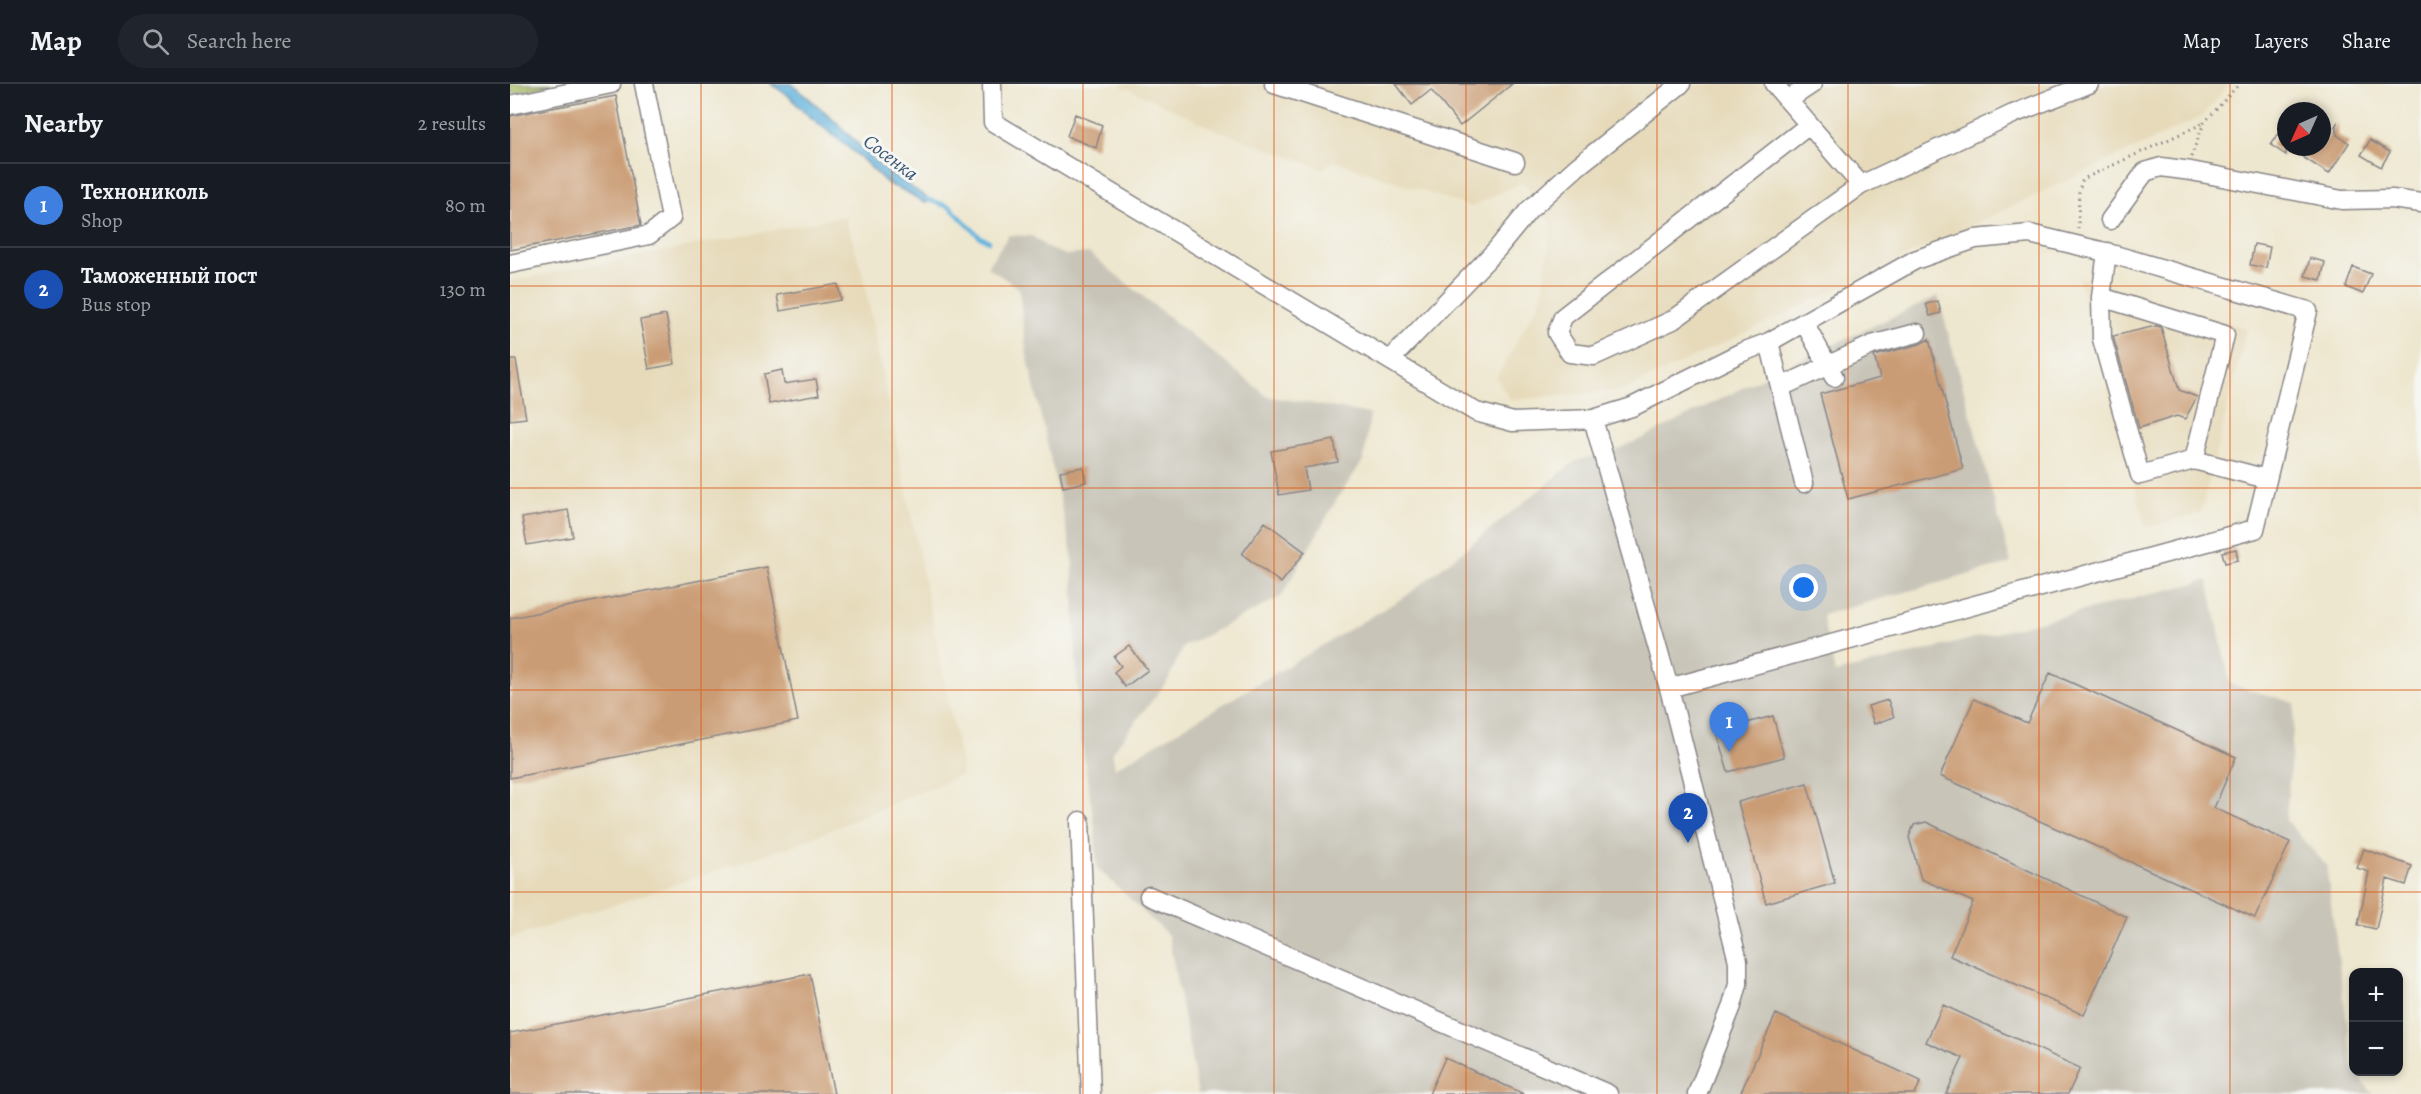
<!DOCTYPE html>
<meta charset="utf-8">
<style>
:root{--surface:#171b24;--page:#20242c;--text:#f1f3f6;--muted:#9ea1a6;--line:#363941;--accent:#db2777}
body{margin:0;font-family:Alegreya,serif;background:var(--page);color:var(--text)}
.controls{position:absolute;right:18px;bottom:18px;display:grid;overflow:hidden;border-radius:12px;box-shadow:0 3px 9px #0003}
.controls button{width:54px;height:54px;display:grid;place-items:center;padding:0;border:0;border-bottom:2px solid var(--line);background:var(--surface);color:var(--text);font:30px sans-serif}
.compass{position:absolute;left:1767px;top:18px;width:54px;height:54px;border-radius:50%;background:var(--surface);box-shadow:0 3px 9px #0003;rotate:225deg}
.you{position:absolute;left:1294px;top:504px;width:21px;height:21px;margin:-15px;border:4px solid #fff;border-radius:50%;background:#1a73e8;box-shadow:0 0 0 9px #1a73e833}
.badge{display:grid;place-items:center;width:39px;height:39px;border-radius:50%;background:var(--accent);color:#fff;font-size:20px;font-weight:700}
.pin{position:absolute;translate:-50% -50px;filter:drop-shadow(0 2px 3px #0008)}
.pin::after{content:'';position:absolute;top:32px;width:21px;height:18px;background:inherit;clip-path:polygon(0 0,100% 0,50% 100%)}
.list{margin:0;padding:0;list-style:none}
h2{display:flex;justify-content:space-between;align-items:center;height:78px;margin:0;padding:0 24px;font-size:26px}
h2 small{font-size:20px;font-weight:400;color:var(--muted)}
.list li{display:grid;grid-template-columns:39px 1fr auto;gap:18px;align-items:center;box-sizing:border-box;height:84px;padding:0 24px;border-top:2px solid var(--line)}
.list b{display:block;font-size:22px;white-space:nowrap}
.list p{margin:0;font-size:20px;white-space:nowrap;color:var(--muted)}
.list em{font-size:20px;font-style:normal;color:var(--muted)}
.icon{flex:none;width:33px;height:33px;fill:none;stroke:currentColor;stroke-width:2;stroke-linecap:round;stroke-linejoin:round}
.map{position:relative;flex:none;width:1911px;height:1010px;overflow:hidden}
header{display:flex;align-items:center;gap:36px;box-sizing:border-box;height:84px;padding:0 30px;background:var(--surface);border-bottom:2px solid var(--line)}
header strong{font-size:28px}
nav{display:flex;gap:33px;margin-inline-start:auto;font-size:21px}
.search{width:420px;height:54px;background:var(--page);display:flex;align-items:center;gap:15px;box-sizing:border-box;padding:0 21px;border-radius:33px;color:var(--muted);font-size:22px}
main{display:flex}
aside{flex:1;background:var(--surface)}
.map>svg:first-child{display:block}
.built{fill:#e6daba}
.industrial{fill:#c8c4b8}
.green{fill:#abc064;stroke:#667150;stroke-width:1.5}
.water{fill:#62b2dd;stroke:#426a8c;stroke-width:1.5}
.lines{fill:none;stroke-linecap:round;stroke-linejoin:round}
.stream{stroke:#62b2dd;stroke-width:4.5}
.building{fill:#ca9c74}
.minor-casing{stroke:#888485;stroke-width:21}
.path{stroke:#888485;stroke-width:3;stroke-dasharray:1.5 4.5;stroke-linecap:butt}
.minor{stroke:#fff;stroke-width:18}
.grid{fill:none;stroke:#de560e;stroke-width:1.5;stroke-opacity:0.55}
.labels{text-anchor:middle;stroke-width:6;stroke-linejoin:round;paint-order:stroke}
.water-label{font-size:20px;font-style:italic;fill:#385474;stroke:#f6f6f2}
</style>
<header>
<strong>Map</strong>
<div class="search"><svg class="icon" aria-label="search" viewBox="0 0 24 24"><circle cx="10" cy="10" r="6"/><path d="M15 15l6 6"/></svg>Search here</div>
<nav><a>Map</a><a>Layers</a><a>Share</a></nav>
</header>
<main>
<aside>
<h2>Nearby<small>2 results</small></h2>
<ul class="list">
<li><span class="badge" style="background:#3f7fe0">1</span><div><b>Технониколь</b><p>Shop</p></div><em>80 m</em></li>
<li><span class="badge" style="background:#1a4fb4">2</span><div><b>Таможенный пост</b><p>Bus stop</p></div><em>130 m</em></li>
</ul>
</aside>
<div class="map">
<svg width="1911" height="1010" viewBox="0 0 1911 1010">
<rect width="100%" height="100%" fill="#f6f6f2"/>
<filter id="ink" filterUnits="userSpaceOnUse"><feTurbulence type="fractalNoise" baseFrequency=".0167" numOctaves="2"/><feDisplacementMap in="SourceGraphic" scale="12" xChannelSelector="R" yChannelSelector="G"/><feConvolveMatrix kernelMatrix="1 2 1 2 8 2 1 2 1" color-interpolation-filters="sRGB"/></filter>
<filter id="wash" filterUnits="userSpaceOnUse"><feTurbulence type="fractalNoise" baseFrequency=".008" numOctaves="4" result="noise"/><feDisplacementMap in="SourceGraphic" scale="24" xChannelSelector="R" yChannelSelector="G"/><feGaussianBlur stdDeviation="1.35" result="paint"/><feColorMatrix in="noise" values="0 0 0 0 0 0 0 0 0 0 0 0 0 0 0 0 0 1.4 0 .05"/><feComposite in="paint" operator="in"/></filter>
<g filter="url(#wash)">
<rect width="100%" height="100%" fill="#eee7cf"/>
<path class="built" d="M609 0H1719L1693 32 1114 306 1000 316 986 294 1031 215 1042 140 1013 98 961 123 824 77 813 85 702 44Z
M335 132 353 191 453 690 285 761 0 855V197Z
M1568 193 1737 245 1691 429 1636 444Z"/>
<path class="industrial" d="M499 151 522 152 539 165 556 171 579 169 757 312 860 330 854 375 827 415 771 513 673 563 658 596 602 668 605 684 896 512 1066 377 1102 367 1131 355 1266 287 1428 212 1501 479 1312 531 1325 589 1698 496 1720 600 1785 619 1776 737 1816 781 1843 985 1863 1010H688L658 851 587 784 585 744 569 642 562 470 516 266 509 204 477 183Z"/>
<path class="green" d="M0 0H44L0 10Z"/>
<path class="water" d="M261 0H282L322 34 371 83 422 117 415 119 395 107 378 100 350 73 293 27 280 13Z"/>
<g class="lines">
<path class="stream" d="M416 115 440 123 470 153 479 157"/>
</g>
<g id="blocks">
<path class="building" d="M886 0H1002L950 42 921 6 902 21Z
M106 12 131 141 0 166V32Z
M565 30 592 41 586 64 557 52Z
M1776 39V71L1761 61Z
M1827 39V51L1839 59 1819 90 1777 63H1812Z
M1860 56 1880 68 1871 83 1851 71Z
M1744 160 1760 163 1756 184 1740 181Z
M1800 174 1815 178 1811 196 1795 192Z
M1843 183 1861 190 1853 210 1836 203Z
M328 200 331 216 270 227 267 211Z
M1428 217 1431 229 1420 232 1416 220Z
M156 231 165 280 139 285 130 236Z
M1646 242 1651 243 1669 306 1687 313 1675 335 1667 332 1629 344 1603 252Z
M1419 255 1453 385 1338 415 1310 310 1370 294 1364 272 1410 260Z
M0 276H6L16 334 0 336Z
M272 286 274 300 306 295 309 311 259 320 254 290Z
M824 356 828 378 794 384 798 406 769 411 761 367Z
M573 383 576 398 553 403 550 387Z
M58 426 63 453 17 461 12 434Z
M755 438 795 468 771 499 732 470Z
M1726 465 1728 476 1715 479 1712 468Z
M257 483 288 637 0 694V534Z
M619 562 638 586 615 603 604 588 611 582 604 573Z
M1540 589 1726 673 1704 724 1780 758 1745 834 1430 692 1464 615 1517 639Z
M1378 616 1384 633 1364 640 1358 622Z
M1263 632 1274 673 1218 688 1206 647Z
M1297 699 1325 799 1256 819 1228 718Z
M1416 738 1617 833 1574 931 1440 872 1463 818 1411 795 1399 753 1404 741Z
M1854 765 1902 782 1896 801 1877 795 1866 845 1848 841 1859 788 1847 784Z
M300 890 324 1010H0V949Z
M1433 921 1570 984 1558 1010H1436L1453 974 1416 958Z
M1266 930 1411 997 1405 1010H1230Z
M935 974 1014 1010H919Z"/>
</g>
</g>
<g filter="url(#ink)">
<use href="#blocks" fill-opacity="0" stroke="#888485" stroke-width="1.5"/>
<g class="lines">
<g class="minor-casing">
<path id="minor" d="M482 0 483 38 966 328 1003 338 1083 335 1122 323 1230 269 1259 258 1405 176 1465 155 1520 150 1591 167 1798 227 1745 445 1159 604
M764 0 1005 78
M1264 0 1351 101 1503 30 1579 0
M1278 16 1302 0
M0 21 101 0
M1299 41 1053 233 1047 249 1060 269 1084 272 1163 236 1351 101
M1600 136 1635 88 1651 83 1681 87 1832 116 1882 115 1911 119
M1597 168 1591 213 1715 251 1684 376 1757 395
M0 180 139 151 161 134 134 0
M1591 213 1592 255 1630 391 1684 376
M1294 238 1324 293
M1259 258 1294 399
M881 275 987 165 1019 126 1068 82 1171 0
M1271 303 1362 261 1407 249
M1083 335 1159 604 1228 877V900L1222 922 1187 1010
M570 737 581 1010
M639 812 1098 1010"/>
</g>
<path class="path" d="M1681 73 1694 39 1729 0
M1568 145 1569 106 1573 95 1694 39"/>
<use href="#minor" class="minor"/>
</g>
</g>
<path class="grid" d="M191 0V1010M382 0V1010M573 0V1010M764 0V1010M956 0V1010M1147 0V1010M1338 0V1010M1529 0V1010M1720 0V1010M0 202H1911M0 404H1911M0 606H1911M0 808H1911"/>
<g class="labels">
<g class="water-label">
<text transform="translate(381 73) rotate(37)" y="7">Сосенка</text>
</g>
</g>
</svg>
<div class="controls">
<button>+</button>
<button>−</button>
</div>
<svg class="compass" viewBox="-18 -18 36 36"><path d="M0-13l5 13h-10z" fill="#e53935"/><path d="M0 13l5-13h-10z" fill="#9ea1a6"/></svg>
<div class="you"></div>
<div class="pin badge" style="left:1219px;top:668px;background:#3f7fe0">1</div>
<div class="pin badge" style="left:1178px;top:759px;background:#1a4fb4">2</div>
</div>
</main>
